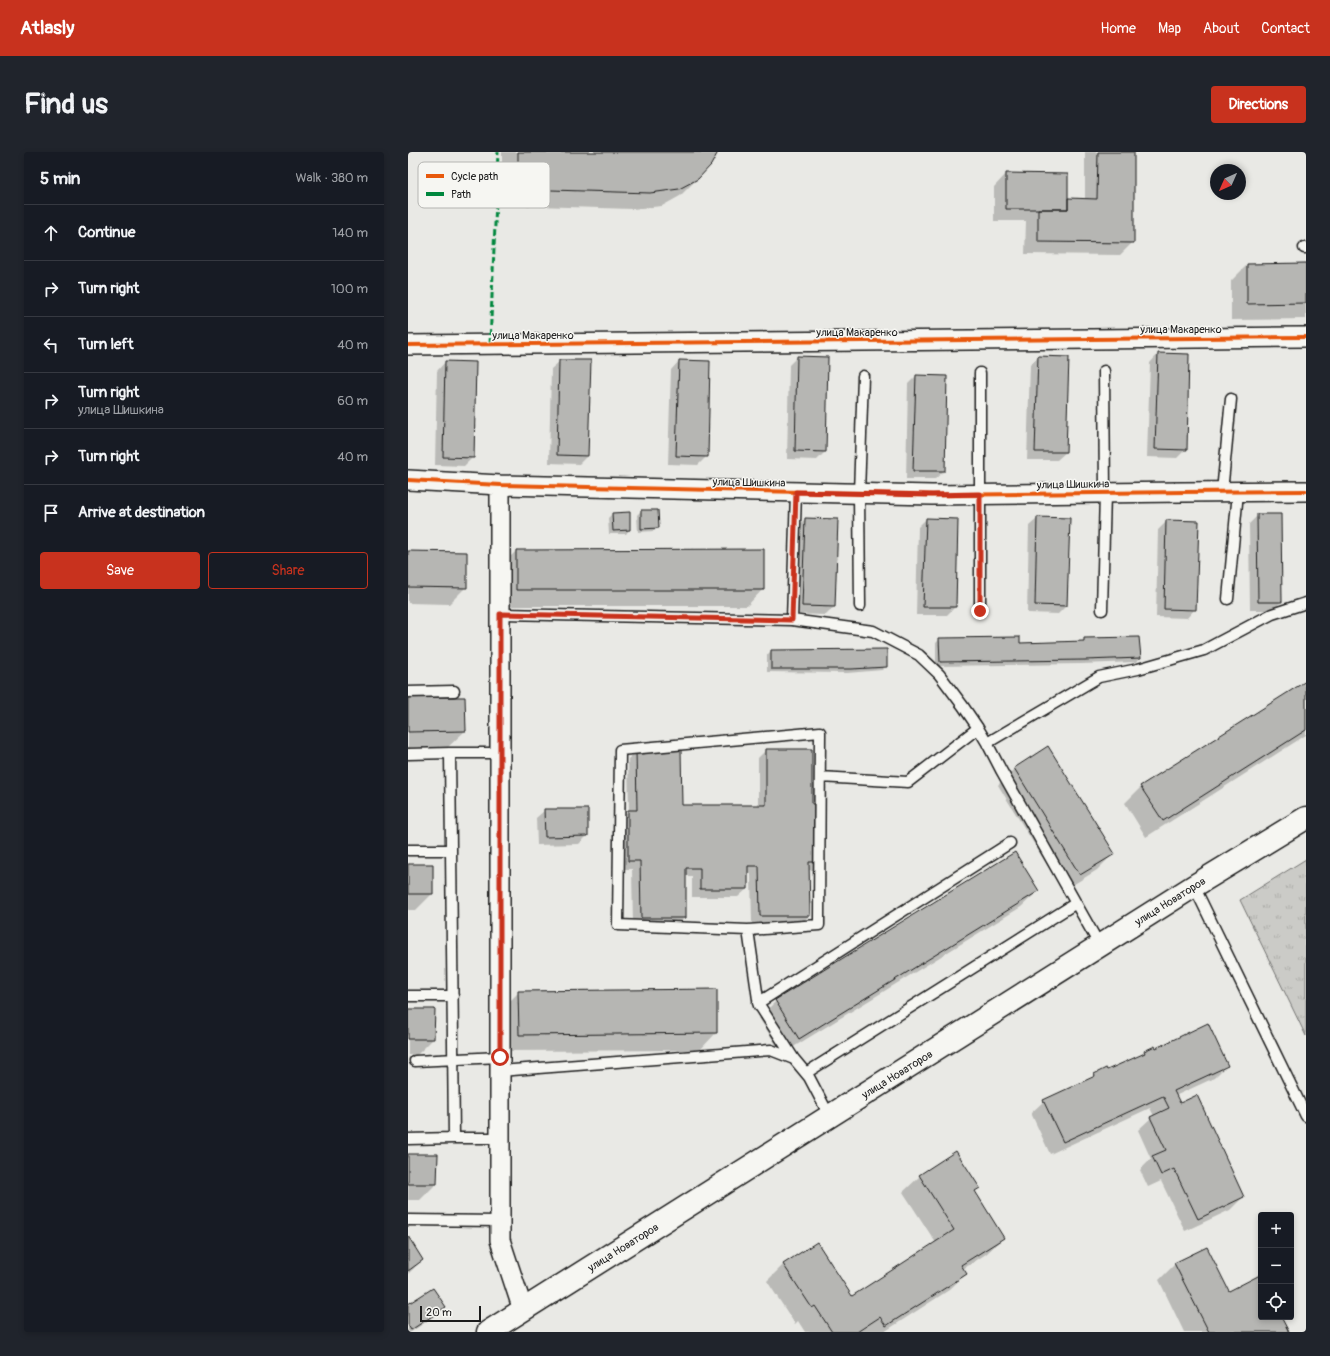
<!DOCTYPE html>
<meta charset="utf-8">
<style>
:root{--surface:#171b24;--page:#20242c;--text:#f1f3f6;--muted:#9ea1a6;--line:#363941;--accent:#c8321e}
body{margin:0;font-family:Pangolin,sans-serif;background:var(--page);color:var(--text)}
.controls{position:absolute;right:12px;bottom:12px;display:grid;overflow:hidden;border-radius:4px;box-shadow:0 2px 6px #0003}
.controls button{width:36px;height:36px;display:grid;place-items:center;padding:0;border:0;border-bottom:1px solid var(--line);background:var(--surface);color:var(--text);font:20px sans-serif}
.compass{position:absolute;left:802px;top:12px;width:36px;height:36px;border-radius:50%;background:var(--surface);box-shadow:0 2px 6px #0003;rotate:225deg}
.scale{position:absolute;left:12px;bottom:10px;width:61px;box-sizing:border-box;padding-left:4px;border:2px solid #1c1c1c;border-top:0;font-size:11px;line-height:14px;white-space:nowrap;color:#1c1c1c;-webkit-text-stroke:3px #f6f6f2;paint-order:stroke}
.stop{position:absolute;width:12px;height:12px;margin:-9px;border:3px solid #c8321e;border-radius:50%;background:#fff}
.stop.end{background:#c8321e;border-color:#fff;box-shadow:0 1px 4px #0008}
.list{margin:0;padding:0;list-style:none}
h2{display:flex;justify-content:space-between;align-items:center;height:52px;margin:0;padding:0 16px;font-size:17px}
h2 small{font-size:13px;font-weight:400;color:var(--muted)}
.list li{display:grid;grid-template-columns:26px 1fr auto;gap:12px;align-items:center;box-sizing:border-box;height:56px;padding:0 16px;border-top:1px solid var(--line)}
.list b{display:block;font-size:15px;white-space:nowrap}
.list p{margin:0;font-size:13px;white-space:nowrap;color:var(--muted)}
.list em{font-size:13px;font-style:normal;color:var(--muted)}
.actions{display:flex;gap:8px;padding:12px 16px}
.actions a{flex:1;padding:9px 0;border:1px solid var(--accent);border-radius:4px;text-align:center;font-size:14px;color:var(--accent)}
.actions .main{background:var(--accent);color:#fff}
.icon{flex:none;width:22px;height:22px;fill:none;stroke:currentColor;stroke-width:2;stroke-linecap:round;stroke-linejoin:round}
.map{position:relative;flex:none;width:898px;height:1180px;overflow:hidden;border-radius:4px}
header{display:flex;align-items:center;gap:24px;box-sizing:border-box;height:56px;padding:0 20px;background:var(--accent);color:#fff}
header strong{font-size:19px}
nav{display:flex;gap:22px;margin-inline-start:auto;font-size:14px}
.intro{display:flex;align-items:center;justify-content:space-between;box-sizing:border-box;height:96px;padding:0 24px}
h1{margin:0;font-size:28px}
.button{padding:10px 18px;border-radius:4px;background:var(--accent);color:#fff;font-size:14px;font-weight:700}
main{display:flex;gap:24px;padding:0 24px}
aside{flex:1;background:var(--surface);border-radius:4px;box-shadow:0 2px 6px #0003}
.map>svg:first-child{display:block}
.grass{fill:url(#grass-tufts);stroke:#747472}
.shadow{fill:#0003}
.building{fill:#b6b6b3;stroke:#1c1c1c}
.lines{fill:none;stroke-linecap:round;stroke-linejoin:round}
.lane-casing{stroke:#1c1c1c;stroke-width:13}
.street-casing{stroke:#1c1c1c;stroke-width:22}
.secondary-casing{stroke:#1c1c1c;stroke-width:25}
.lane{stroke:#f6f6f2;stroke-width:10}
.street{stroke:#f6f6f2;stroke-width:19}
.secondary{stroke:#f6f6f2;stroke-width:22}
.quiet{stroke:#00873e;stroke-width:3;stroke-dasharray:6 3;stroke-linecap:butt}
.cycleway-casing{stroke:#f6f6f2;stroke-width:6}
.cycleway{stroke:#e8590c;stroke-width:4}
.route{stroke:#c8321e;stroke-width:5}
.labels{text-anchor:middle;stroke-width:3;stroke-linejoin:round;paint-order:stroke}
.street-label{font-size:11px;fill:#1c1c1c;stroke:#f6f6f2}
.key{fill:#f6f6f2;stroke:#b5b5b2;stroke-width:1}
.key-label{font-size:11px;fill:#1c1c1c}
</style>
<header>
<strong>Atlasly</strong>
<nav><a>Home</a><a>Map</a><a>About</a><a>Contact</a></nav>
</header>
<div class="intro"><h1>Find us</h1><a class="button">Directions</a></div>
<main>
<aside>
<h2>5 min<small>Walk · 380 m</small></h2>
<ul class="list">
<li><svg class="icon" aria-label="ahead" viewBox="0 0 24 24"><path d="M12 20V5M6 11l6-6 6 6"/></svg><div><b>Continue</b></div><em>140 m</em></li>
<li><svg class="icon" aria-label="right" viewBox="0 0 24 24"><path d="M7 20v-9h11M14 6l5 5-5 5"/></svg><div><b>Turn right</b></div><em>100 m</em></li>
<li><svg class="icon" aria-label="left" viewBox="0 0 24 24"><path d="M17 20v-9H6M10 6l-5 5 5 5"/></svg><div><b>Turn left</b></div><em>40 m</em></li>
<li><svg class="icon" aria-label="right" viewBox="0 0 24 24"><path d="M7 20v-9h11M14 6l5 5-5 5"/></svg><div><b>Turn right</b><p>улица Шишкина</p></div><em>60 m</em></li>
<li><svg class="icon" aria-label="right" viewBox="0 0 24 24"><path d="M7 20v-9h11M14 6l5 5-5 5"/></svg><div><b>Turn right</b></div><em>40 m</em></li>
<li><svg class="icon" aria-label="arrive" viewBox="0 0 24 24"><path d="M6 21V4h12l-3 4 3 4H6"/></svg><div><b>Arrive at destination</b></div></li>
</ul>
<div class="actions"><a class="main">Save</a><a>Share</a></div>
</aside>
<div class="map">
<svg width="898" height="1180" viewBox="0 0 898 1180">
<defs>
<pattern id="grass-tufts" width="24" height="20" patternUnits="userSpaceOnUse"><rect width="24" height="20" fill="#cbcbc7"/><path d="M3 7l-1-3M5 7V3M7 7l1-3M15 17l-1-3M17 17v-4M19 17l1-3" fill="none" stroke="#aeaeaa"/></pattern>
</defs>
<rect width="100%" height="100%" fill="#e9e9e5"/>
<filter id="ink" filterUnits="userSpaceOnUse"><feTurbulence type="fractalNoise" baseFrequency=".025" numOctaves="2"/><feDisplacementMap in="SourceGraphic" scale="8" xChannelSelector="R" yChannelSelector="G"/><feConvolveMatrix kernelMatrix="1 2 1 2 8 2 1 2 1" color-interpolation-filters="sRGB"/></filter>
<g filter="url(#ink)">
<path class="grass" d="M898 707V884L832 748Z"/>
<path class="shadow" d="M94 0H309L289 27 272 44 254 54 224 57 94 53Z
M677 0H725V90L712 103 617 102 618 69H586V35L598 22 659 47H677Z
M898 112V167L823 168V129L839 113Z
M750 202 778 297 769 306 739 305 742 211Z
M389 205 417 300 409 308 379 307 381 213Z
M630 205 658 300 649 308H619L622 213Z
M152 209 179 304 171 312 141 311 143 217Z
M271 209 299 304 290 313 260 312 263 218Z
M37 210 65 305 56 314 27 313 29 219Z
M508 224 536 319 527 327H498L500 232Z
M233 359 250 376 246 379 230 380 229 363Z
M204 362 221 378 218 382H201L200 366Z
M850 363 873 450 865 458H842L841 372Z
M630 366 658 454 650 462 619 461 621 374Z
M397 367 426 455 418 463 386 462 389 375Z
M518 367 549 368 547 455 539 463H508L510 375Z
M759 369 787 457 779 466 748 465 750 378Z
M108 399 355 437 339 454H92V415Z
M0 400 58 435 41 452 0 451Z
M532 487 611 492 674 490 677 487 732 506 728 510 673 512 528 514V491Z
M478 498V514L474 518 439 521 359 520V503L363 499Z
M898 530V583L738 685 717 651 733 635Z
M0 546 57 579 40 595 0 596Z
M358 598 403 653 413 710 405 718H400L401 764 392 772H344L343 722H339V737L330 745H284V724H277V765L269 774H225L224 717H212V667L221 658 220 607 229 599 273 654H350V606Z
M606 617 706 701 689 718 655 739 590 633Z
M137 658 179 684 171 692 129 693 128 666Z
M0 713 24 742 8 758H0Z
M630 739 613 755 374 902 351 866 368 849Z
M308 838V881L292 898 95 899 94 857 111 840Z
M0 858 25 887 9 903H0Z
M747 895 748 897 819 913 806 926 767 944 835 1045 822 1058 777 1079 753 1029 740 1035 732 1018 743 1007 730 978 743 966 746 964 742 956 642 1002 623 961 636 949 683 927 687 923 699 920 732 904 736 900Z
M0 1003 28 1032 12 1048H0Z
M512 1024 570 1036 566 1040 595 1086 578 1102 555 1117 558 1122 541 1138 476 1180H397L390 1169 387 1172 359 1129 376 1112 444 1145 528 1091 495 1040Z
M0 1086 14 1108 0 1122Z
M767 1112 821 1140 852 1125 853 1127V1165H872L879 1180H776L751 1128Z
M0 1153 36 1155 28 1163 3 1180H0Z"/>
<path class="building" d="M110 0H310L303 13 290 27 271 37 242 41 110 37Z
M690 0H726V91L630 90V57H660V46L689 47Z
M598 21 660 22V57H598Z
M898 111V151L839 152V112Z
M750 201 781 202 779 298 747 297Z
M389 204 420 205 418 300 387 299Z
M630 204 661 205 658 300H627Z
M151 208H183L180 304 149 303Z
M271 208 302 209 300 305 268 304Z
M37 209 68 210 66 306 35 305Z
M508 223 539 224 537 319H505Z
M233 358H250L251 376 233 377Z
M222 360V378L205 379 204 361Z
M849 362H873L874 450H850Z
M629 365 662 366 659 454 627 453Z
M397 366 430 367 427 455 394 454Z
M518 366 550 367 548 455H515Z
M758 368 791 369 788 458 756 457Z
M356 397V438H108V398Z
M0 399 59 400V436L0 435Z
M612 485V491L676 489V486L731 485 733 506 677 508 532 510 531 486Z
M479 497V515L444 517H363V498Z
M898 529V578L755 669 732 634Z
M0 545H57L58 579 0 580Z
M640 594 707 702 672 723 606 616Z
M358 597H404V652H414V710H401L402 764H352L351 714H340V737H292V716H278V766H233L232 709H220V658H229L228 598H273L274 653H358Z
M136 657H180V684L137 685Z
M607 700 631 739 391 887 367 848Z
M0 712H25V742H0Z
M309 837V881L111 883 110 839Z
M0 857H27L26 887H0Z
M800 871 820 914 766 939 772 951 789 943 836 1045 790 1067 766 1017 753 1023 744 1004 758 998 742 965 761 956 755 944 655 990 635 948 687 924 686 922 698 916 699 918 737 901 736 899 747 894 748 896Z
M548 999 572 1036 567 1039 596 1086 553 1113 559 1122 478 1174 472 1165 449 1180H424L407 1154 404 1156 375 1112 409 1090 444 1144 546 1078 511 1023Z
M0 1002H30L29 1032H0Z
M0 1084 15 1108 0 1119Z
M799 1095 821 1139 852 1123 853 1165H873L881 1180H801L766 1111Z
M25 1136 38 1155 3 1178 0 1173V1152Z"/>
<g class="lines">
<g class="lane-casing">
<path id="lane" d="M896 96H898
M814 340 823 247
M820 447 830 340
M452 454 451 341 455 224
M694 458 697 341 696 219
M572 459V221
M91 462 384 468 465 479 511 503 531 522 555 554 570 576 579 591 593 618 692 794
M384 468 388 340
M0 540 46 539
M579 591 691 525 730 517 796 498 864 462 898 451
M92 601H42L46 986H92
M0 602 42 601
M412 625 500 630 570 576
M0 698H43
M786 734 898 964
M340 778 411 773 412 580 212 598 210 773 340 778 351 854
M0 844H45
M386 907 350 851 602 691
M7 909 92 905
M92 919 363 898 386 907 401 925 422 965
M398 921 668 751
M0 987 46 986
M0 1068 92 1069"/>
</g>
<g class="street-casing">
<path id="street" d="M0 193 898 185
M0 328 92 333 524 343 775 340 898 339
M92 333V1088L115 1158"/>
</g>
<g class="secondary-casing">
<path id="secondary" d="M80 1180 786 734 898 666"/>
</g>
<use href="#lane" class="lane"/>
<use href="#street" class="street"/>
<use href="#secondary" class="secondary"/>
<path class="quiet" d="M82 192 90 0"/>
<g class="cycleway-casing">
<path id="cycleway" d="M0 193 898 185
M0 328 92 333 524 343 775 340 898 339"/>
</g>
<use href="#cycleway" class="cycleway"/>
</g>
</g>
<g class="lines" filter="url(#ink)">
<path class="route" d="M92 905V462L384 468 388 340 524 343 572 342V459"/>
</g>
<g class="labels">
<g class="street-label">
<text x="773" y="181">улица Макаренко</text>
<text x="449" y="184">улица Макаренко</text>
<text x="125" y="187">улица Макаренко</text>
<text transform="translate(341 330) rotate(1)" y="4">улица Шишкина</text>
<text transform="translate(665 332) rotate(-1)" y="4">улица Шишкина</text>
<text transform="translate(762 749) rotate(-32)" y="4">улица Новаторов</text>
<text transform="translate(489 922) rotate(-32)" y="4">улица Новаторов</text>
<text transform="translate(215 1095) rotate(-32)" y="4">улица Новаторов</text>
</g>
</g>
<rect x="10" y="10" width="132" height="46" rx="6" class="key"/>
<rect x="18" y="22" width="18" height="4" fill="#e8590c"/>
<rect x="18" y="40" width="18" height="4" fill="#00873e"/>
<g class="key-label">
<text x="43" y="28">Cycle path</text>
<text x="43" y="46">Path</text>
</g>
</svg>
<div class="controls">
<button>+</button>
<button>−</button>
<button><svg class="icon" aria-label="locate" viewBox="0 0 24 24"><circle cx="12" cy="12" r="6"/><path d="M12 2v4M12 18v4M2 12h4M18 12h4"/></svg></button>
</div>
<svg class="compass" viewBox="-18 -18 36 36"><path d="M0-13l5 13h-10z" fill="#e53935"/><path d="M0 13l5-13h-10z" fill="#9ea1a6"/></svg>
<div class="scale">20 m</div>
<div class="stop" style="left:92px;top:905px"></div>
<div class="stop end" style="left:572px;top:459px"></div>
</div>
</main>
